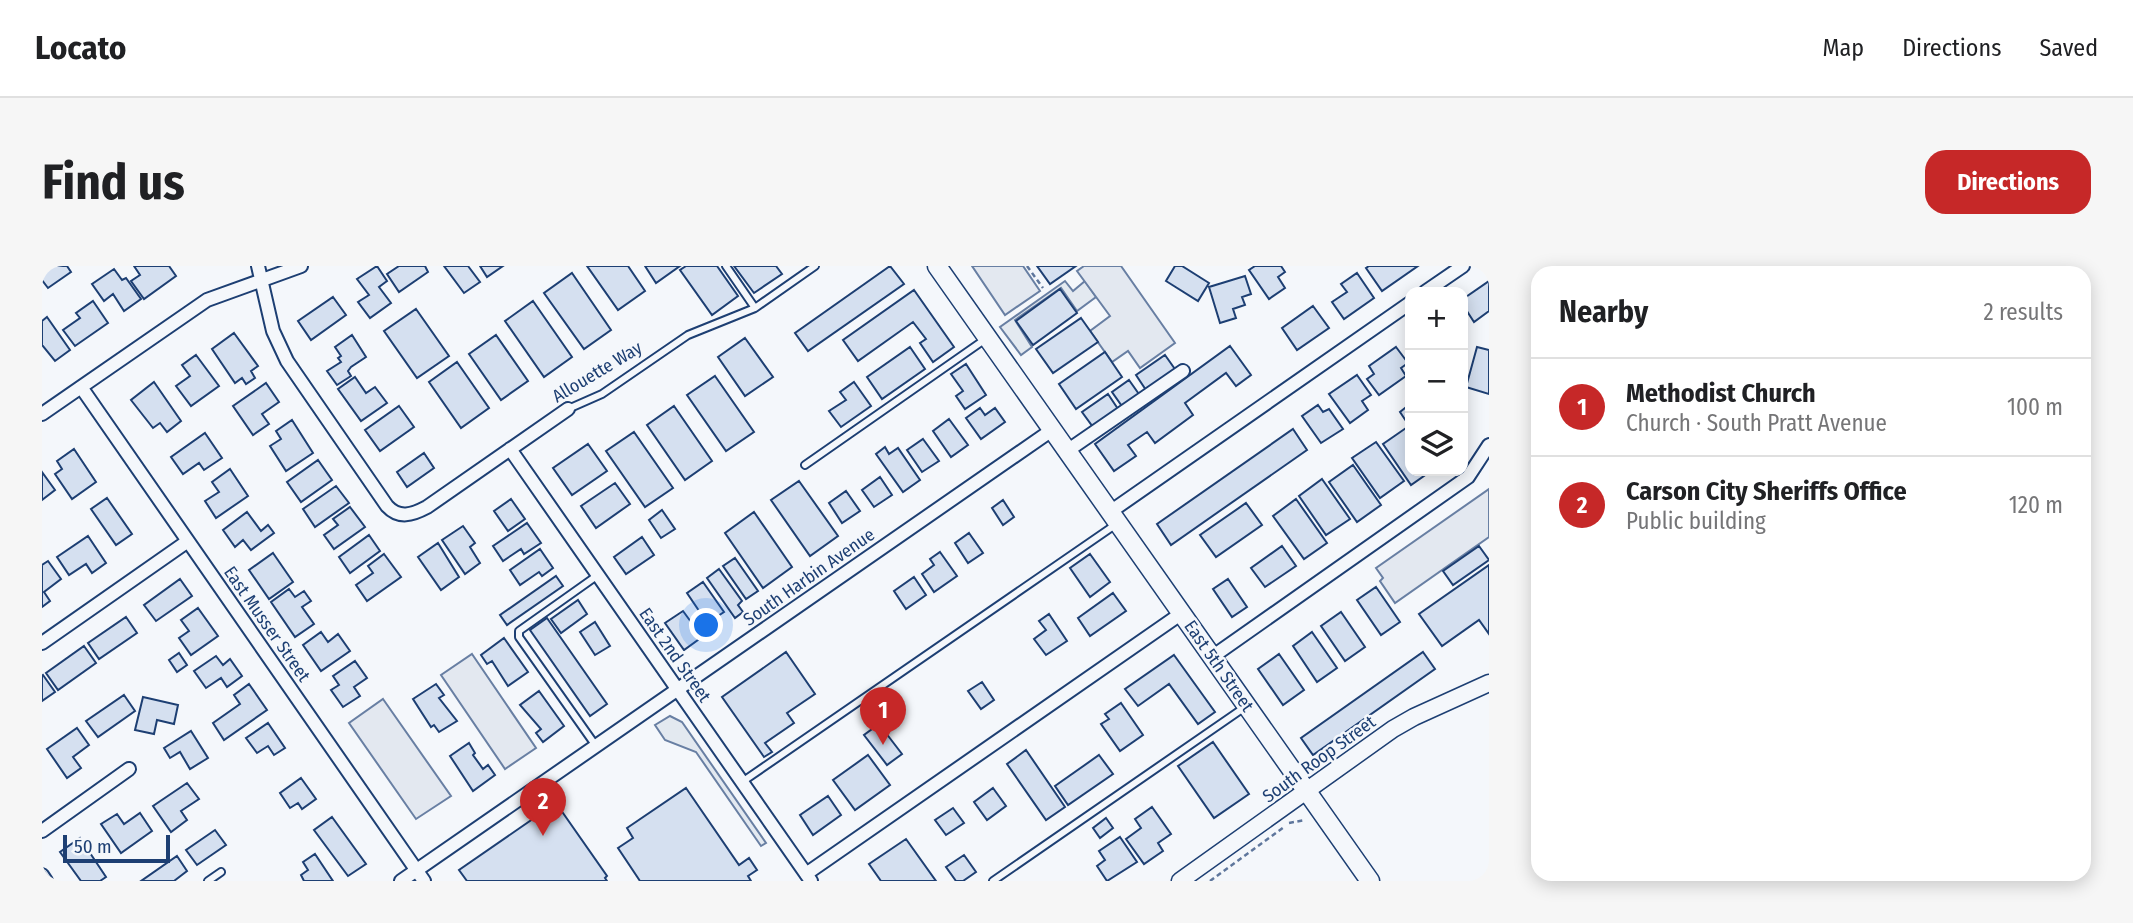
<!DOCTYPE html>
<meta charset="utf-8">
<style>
:root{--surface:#fff;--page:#f6f6f6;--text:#202124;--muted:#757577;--line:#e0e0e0;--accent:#c62828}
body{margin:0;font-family:"Fira Sans Condensed",sans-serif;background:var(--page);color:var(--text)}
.controls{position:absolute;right:21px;top:21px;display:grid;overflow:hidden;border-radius:14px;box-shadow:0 4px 18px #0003}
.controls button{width:63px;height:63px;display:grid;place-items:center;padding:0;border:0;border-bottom:2px solid var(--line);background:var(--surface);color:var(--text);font:35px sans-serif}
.scale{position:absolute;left:21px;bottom:18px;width:107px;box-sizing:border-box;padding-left:7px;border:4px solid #1d3f73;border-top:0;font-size:19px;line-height:24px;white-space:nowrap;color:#1d3f73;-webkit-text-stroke:5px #f4f7fb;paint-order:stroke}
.you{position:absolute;left:665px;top:360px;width:24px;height:24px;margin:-18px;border:5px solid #fff;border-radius:50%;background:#1a73e8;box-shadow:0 0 0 10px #1a73e833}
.badge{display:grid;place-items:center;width:46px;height:46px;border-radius:50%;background:var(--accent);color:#fff;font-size:23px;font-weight:700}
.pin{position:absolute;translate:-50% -58px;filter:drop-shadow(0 2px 4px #0008)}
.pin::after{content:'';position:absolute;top:37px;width:24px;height:21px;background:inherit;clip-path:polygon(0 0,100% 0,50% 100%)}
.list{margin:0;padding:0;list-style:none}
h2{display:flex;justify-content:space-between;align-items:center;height:91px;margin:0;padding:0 28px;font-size:30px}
h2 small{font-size:23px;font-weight:400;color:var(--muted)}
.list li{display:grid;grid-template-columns:46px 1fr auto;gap:21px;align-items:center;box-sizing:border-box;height:98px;padding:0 28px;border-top:2px solid var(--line)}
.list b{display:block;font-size:26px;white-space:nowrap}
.list p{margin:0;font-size:23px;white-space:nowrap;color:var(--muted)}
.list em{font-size:23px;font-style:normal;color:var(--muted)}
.icon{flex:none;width:38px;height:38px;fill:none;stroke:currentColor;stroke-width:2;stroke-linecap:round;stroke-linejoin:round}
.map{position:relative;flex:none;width:1447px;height:615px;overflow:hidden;border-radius:21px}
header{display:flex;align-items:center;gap:42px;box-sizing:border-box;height:98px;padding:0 35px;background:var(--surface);border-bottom:2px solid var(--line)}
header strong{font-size:33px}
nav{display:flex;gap:38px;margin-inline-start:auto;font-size:24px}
.intro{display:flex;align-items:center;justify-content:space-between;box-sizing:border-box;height:168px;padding:0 42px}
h1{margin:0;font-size:49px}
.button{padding:18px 32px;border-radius:21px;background:var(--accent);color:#fff;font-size:24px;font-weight:700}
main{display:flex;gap:42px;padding:0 42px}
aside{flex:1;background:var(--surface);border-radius:21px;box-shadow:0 4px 18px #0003}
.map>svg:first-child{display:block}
.green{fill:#e3e9f0;stroke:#687fa3;stroke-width:2}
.parking{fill:#e3e8f0;stroke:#687fa3;stroke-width:2}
.building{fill:#d5e0f0;stroke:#1d3f73;stroke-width:2}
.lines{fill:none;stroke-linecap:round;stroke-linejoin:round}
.service-casing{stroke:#1d3f73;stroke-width:10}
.minor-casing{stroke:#1d3f73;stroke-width:16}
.tertiary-casing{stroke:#1d3f73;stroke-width:19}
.secondary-casing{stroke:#1d3f73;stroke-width:21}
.path{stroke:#5e769c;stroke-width:2.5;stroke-dasharray:5 3.5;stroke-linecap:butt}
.service{stroke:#f4f7fb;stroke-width:6}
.minor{stroke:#f4f7fb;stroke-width:12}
.tertiary{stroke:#f4f7fb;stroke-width:16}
.secondary{stroke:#f4f7fb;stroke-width:18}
.labels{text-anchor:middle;stroke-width:5;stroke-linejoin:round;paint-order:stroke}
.street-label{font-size:18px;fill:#1d3f73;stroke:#f4f7fb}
</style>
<header>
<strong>Locato</strong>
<nav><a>Map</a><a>Directions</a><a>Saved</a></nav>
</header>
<div class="intro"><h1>Find us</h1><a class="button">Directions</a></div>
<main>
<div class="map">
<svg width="1447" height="615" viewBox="0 0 1447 615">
<rect width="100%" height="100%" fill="#f4f7fb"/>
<path class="green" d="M1023 15 1031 25 1043 15 1054 31 1035 45 1019 22 973 54 990 81 979 89 958 61Z
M628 450 640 456 724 577 719 580 654 486 623 474 613 459Z"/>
<path class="parking" d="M930 0H981L998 25 963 49Z
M1042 0H1079L1133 77 1098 102 1086 85 1070 96 1048 65 1068 50 1035 5Z
M1447 223V271L1353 337 1338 315 1341 312 1334 302Z
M430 388 494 482 463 503 399 409Z
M341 433 409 530 374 553 307 457Z"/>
<path class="building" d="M0 0H25L29 6 6 22 0 14Z
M92 0H127L134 10 102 33 89 15 98 9Z
M335 0 345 15 337 21 349 37 328 52 316 36 327 29 315 13Z
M357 0H383L386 6 357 26 345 8Z
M402 0H426L438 16 422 27Z
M438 0H461L445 11Z
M545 0H586L603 25 576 44Z
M603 0H638L614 17Z
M644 0H675L696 30 670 49 638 4Z
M692 0H734L740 8 712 27Z
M848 0 862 18 766 85 753 67Z
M995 0H1034L1008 18Z
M1133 0H1140L1167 17 1156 35 1124 15Z
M1213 0H1239L1243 6 1236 11 1243 22 1227 33 1207 4Z
M1327 0H1376L1340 25 1324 2Z
M72 3 80 14 84 12 99 33 82 45 71 28 62 35 50 18Z
M530 7 569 64 542 83 502 27Z
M1315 7 1332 32 1302 53 1290 36 1305 26 1299 18Z
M1203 10 1209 28 1200 31 1203 39 1191 43 1194 52 1178 57 1167 21Z
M1447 15V45L1432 56 1421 39V33Z
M1018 23 1035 47 991 79 974 55Z
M872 24 912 81 891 96 878 77 884 73 871 56 816 95 801 74Z
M291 31 304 49 269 74 256 55Z
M51 35 66 57 33 80 21 64 38 52 34 47Z
M491 35 530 91 502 111 463 55Z
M1271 40 1287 62 1255 84 1240 62Z
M374 43 407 90 375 112 342 65Z
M5 51 28 84 13 95 0 79V55Z
M1039 52 1056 76 1011 107 994 83Z
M192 67 216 100 209 105 213 112 204 118 200 112 193 117 170 83Z
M310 69 324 91 309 101 306 105 309 110 295 119 285 105 299 96 296 92 299 90 293 81Z
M454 69 486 115 459 134 427 88Z
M703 72 731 111 703 130 676 91Z
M1188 80 1209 109 1194 120 1184 107 1143 137 1151 149 1113 177 1105 166 1086 179 1094 190 1072 205 1053 178Z
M868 81 883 103 840 133 825 111Z
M1354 81 1366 97 1359 102 1364 110 1337 129 1325 113 1332 108 1327 100Z
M1435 81 1447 84V128L1424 121Z
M1063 86 1080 111 1034 143 1017 118Z
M154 89 177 120 149 140 134 120 148 110 140 99Z
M1123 89 1135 106 1106 127 1094 109Z
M415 96 447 142 419 162 387 116Z
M924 98 944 129 923 143 914 130 921 125 909 108Z
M1315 109 1329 129 1320 135 1326 144 1308 157 1287 128Z
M673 110 712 166 684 185 645 129Z
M313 111 324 127 333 121 345 137 319 155 296 123Z
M1087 114 1099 131 1082 143 1070 126Z
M112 116 139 155 125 166 118 157 111 162 89 134Z
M812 116 829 140 799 161 787 145 804 134 798 126Z
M224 117 237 136 220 148 227 158 211 169 191 140Z
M1066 128 1076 143 1051 161 1040 146Z
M1368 138V161L1358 146Z
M1276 139 1281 146 1287 143 1301 163 1279 177 1260 150Z
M357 140 372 161 338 185 323 164Z
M632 140 670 195 643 214 605 159Z
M938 142 943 149 953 142 963 156 939 173 924 152Z
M907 153 926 179 909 191 891 165Z
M250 154 271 187 244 205 228 180 239 173 234 165Z
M1364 162 1368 167V205H1389L1369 219 1341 178Z
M1251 163 1265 184 1129 279 1115 258Z
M592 166 631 222 603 241 564 185Z
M163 167 180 192 162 204 157 197 141 208 129 191Z
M881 173 897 195 880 206 865 184Z
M1334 176 1362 215 1338 232 1310 192Z
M546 178 565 205 530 229 511 202Z
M843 181 847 188 856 182 878 214 861 226 834 188Z
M32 183 54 216 30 233 13 208 20 203 15 195Z
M382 187 392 202 365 221 355 206Z
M276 194 290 214 259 236 245 216Z
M1311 199 1339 239 1315 256 1287 216Z
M188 203 206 230 174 252 163 235 177 226 170 216Z
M0 206 13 224 0 234Z
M838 211 850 229 832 241 820 224Z
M1280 213 1308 253 1284 269 1257 230Z
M757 215 796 270 768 290 729 234Z
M573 217 588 238 554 262 539 240Z
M294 220 307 237 273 261 261 243Z
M804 225 818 245 800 257 787 237Z
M65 232 90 268 74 279 49 243Z
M469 233 483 253 466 265 452 245Z
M1254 233 1285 277 1262 293 1231 250Z
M961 234 972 251 961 259 950 242Z
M1204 237 1220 259 1174 291 1158 269Z
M308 241 323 261 292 283 282 269 296 259 291 253Z
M620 244 633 263 619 272 607 254Z
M205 246 219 265 226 259 232 267 209 284 201 274 193 281 181 264Z
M712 246 750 301 721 322 683 267Z
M485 257 499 277 482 288 479 283 461 295 451 280Z
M421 260 433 277 428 281 438 297 423 308 400 274Z
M927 267 941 287 926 297 913 277Z
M327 269 338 285 308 307 297 291Z
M46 270 64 297 50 307 44 298 27 309 15 291Z
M600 271 612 289 584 308 572 291Z
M396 277 417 311 399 324 376 291Z
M1240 280 1254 300 1223 321 1209 302Z
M1437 280 1447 294 1411 319 1401 305Z
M498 283 511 302 500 310 497 306 478 319 468 304Z
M898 286 915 310 892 326 880 308 892 299 888 293Z
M231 287 251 316 227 333 207 304Z
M342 288 359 311 325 335 314 319 331 307 326 300Z
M1048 288 1068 316 1048 331 1028 302Z
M693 292 716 325 704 333 681 300Z
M6 295 19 313 2 326 8 335 0 341V299Z
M1447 299V368L1437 354 1400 380 1377 348Z
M677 303 700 335 696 339 701 346 693 352 665 312Z
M514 310 521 320 465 359 458 349Z
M872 311 884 329 864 343 852 325Z
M138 313 150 330 114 355 102 339Z
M1186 313 1205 341 1190 351 1171 323Z
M661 316 682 346 673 352 678 358 670 364 645 327Z
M1334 321 1358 356 1339 369 1315 334Z
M247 323 253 331 262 325 269 335 260 341 272 358 253 371 229 336Z
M1071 327 1084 345 1048 370 1036 352Z
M536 334 545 348 519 367 509 353Z
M156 342 176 370 149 389 137 372 147 365 139 354Z
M641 345 660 371 642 384 623 357Z
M1299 346 1323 381 1303 395 1279 360Z
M1007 348 1025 375 1004 389 992 373 1004 364 997 355Z
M84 351 95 367 57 393 46 377Z
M505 352 565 438 548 450 488 364Z
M553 356 568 380 553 389 538 366Z
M279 366 286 376 296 368 308 385 279 405 261 379Z
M1270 366 1295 402 1275 416 1251 380Z
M462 372 486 406 466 420 450 395 445 398 439 389Z
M42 380 54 397 16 424 4 407Z
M744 386 773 428 745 447 752 457 723 477 730 486 722 491 680 431Z
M1381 386 1393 403 1271 489 1259 472Z
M137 387 145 399 135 406 127 394Z
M1237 388 1262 424 1241 439 1216 403Z
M1132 389 1173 446 1156 458 1127 418 1096 440 1083 423Z
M174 390 181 399 188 393 200 410 185 421 179 412 164 422 152 405Z
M313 395 325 412 312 421 318 430 301 441 289 424 297 419 291 410Z
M1 409 13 426 0 435V410Z
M940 416 952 434 939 443 926 425Z
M207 418 225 444 182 474 171 457 198 438 192 429Z
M394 418 402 429 397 432 415 455 397 466 392 459 389 461 371 433Z
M497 425 522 460 501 476 494 467 499 463 478 439Z
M82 429 93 445 56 471 44 455Z
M101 431 136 439 132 458 115 454 112 468 93 464Z
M1079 437 1101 469 1078 485 1059 458 1067 453 1063 448Z
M226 457 243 482 232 489 226 480 215 487 204 472Z
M837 458 860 488 845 499 822 469Z
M35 462 47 479 31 491 39 502 25 512 5 483Z
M149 465 166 492 148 503 138 486 128 492 122 482Z
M1171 476 1207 528 1172 552 1136 500Z
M427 477 433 487 431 489 441 503 446 499 453 509 431 525 408 490Z
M984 484 1023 541 1004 554 965 498Z
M826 489 848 519 813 544 791 514Z
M1057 489 1071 508 1026 539 1013 520Z
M259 512 274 533 260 543 256 537 248 542 238 527Z
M145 517 157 533 139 545 145 554 129 566 111 540Z
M644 522 697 599 707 592 715 604 706 610 709 615H598L576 582 591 572 585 562Z
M951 522 964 540 945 554 932 536Z
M786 530 799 549 771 569 758 549Z
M514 537 565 610 563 612 565 615H425L417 604Z
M1110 541 1129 568 1116 577 1121 585 1102 598 1084 573 1099 562 1093 553Z
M911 542 922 557 904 569 893 554Z
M98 547 110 565 79 587 59 558 75 548 82 558Z
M290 551 324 598 306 610 272 564Z
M1064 552 1071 562 1058 572 1051 562Z
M173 564 184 579 155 599 144 584Z
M1078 571 1095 596 1065 615 1055 600 1063 594 1057 585Z
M38 572 64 611 58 615H39L18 586Z
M864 573 894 615H839L827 598Z
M273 588 291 615H262L259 609 266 604 261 596Z
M922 589 934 606 921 615H914L904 601Z
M135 590 145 605 132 615H99Z"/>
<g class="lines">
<g class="service-casing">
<path id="service" d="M684 0 713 42
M526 143 560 128 646 69 713 42 773 0
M763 199 945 72
M554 480 477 371V365L556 309
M700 516 1073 259
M166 615 179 606
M951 615 1203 441"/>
</g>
<g class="minor-casing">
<path id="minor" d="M216 0 231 65 245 95 345 240C357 253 370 249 385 241L526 143
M1383 26 1421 0
M39 121 382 615
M0 148 165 34 259 0
M468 183 769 615
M1025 185 1141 105
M1068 246 1368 37
M0 377 146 275
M1170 391 1426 211 1447 179
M0 565 87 503
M764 608 1140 347
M0 609 4 615
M359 615 1010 164"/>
</g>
<g class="tertiary-casing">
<path id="tertiary" d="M1138 615 1351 463 1372 451 1447 417"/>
</g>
<g class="secondary-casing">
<path id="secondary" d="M895 0 1328 615"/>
</g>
<path class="path" d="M985 0 1001 22
M1247 557 1263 554
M1168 615 1242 561"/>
<use href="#service" class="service"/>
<use href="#minor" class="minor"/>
<use href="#tertiary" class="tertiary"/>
<use href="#secondary" class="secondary"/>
</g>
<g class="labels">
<g class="street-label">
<text transform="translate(555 106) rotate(-31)" y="6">Allouette Way</text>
<text transform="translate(767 311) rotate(-35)" y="6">South Harbin Avenue</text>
<text transform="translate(225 358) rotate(55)" y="6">East Musser Street</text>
<text transform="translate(633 389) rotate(55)" y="6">East 2nd Street</text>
<text transform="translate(1177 400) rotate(55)" y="6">East 5th Street</text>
<text transform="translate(1277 493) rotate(-36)" y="6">South Roop Street</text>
</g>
</g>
</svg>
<div class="controls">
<button>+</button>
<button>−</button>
<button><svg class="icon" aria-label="layers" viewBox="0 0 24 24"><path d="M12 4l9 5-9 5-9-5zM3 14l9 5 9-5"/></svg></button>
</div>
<div class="scale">50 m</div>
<div class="you"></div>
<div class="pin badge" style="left:841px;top:479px">1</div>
<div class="pin badge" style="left:501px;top:570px">2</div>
</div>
<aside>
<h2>Nearby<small>2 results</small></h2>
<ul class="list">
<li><span class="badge">1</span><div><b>Methodist Church</b><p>Church · South Pratt Avenue</p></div><em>100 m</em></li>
<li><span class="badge">2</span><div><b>Carson City Sheriffs Office</b><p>Public building</p></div><em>120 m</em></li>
</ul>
</aside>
</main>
